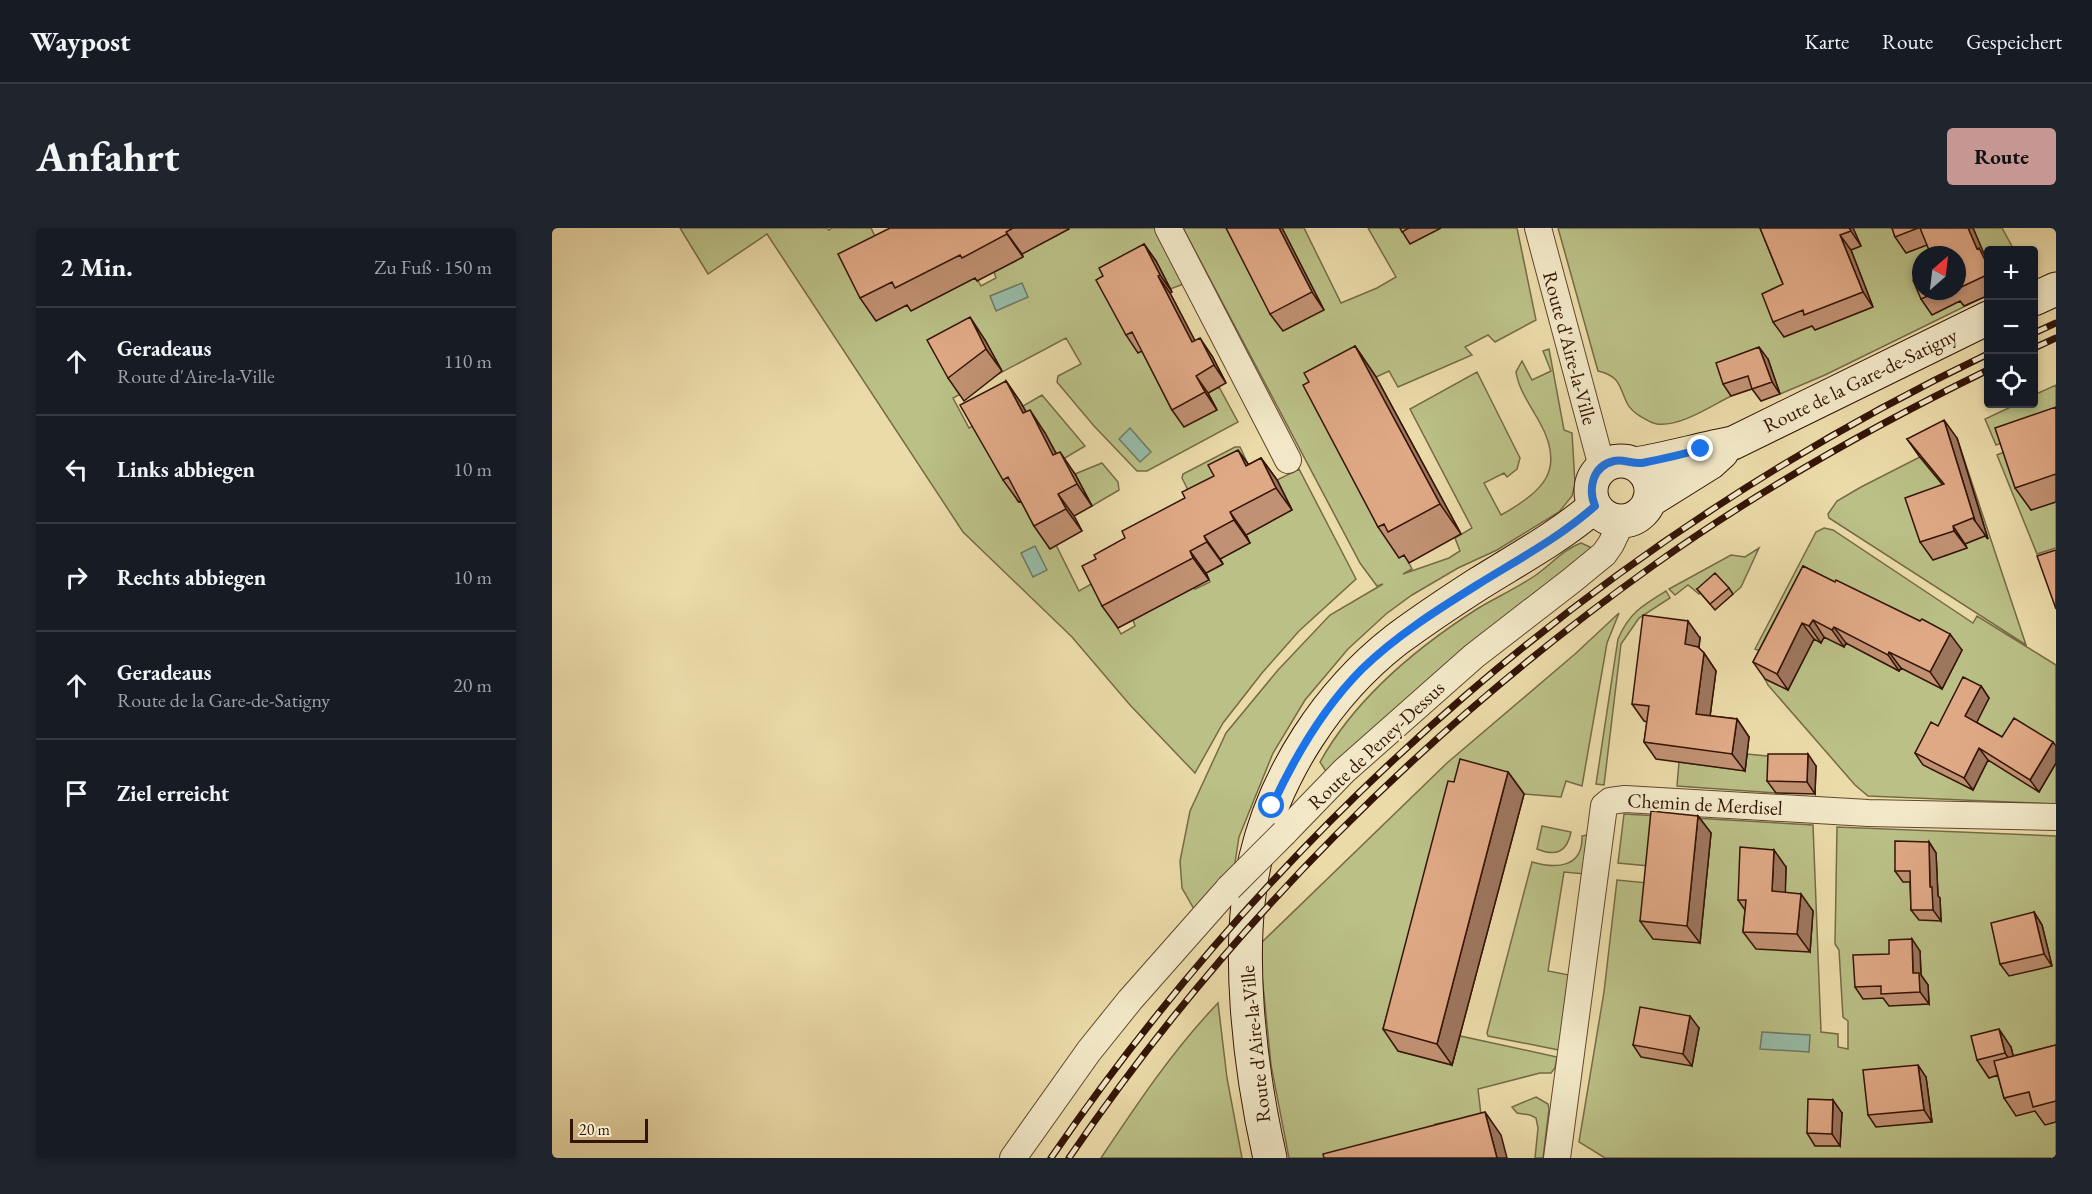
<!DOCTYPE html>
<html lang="de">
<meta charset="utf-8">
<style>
:root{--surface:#171b24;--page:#20242c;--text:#f1f3f6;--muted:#9ea1a6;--line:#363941;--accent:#c59692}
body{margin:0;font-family:"EB Garamond",serif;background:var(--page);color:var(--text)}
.controls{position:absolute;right:18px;top:18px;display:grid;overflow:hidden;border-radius:6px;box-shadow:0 3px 9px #0003}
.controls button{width:54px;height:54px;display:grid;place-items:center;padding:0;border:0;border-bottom:2px solid var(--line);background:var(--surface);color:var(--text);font:30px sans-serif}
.compass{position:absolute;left:1360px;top:18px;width:54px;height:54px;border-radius:50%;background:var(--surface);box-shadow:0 3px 9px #0003;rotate:28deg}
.scale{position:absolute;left:18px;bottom:15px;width:78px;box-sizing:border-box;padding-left:6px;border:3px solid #341405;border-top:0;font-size:16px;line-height:21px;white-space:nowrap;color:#341405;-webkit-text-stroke:4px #f2e8c7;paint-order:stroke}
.stop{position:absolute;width:18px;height:18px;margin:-14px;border:4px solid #1a73e8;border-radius:50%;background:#fff}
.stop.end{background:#1a73e8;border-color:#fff;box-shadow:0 2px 6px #0008}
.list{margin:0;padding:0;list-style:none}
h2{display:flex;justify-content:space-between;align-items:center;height:78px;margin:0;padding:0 24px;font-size:26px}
h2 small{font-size:20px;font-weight:400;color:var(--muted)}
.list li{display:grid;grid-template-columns:39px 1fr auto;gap:18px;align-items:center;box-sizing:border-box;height:108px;padding:0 24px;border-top:2px solid var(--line)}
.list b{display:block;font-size:22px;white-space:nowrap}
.list p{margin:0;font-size:20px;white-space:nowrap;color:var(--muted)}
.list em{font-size:20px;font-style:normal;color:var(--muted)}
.icon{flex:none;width:33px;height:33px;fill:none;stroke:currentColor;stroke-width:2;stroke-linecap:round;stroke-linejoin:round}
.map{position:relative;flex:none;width:1504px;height:930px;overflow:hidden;border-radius:6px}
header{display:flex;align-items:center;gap:36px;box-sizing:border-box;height:84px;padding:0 30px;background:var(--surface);border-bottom:2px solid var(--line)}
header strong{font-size:28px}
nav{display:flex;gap:33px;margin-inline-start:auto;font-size:21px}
.intro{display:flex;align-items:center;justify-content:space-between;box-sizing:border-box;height:144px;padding:0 36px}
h1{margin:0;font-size:42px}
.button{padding:15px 27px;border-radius:6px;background:var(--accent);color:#111;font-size:21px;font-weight:700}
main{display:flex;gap:36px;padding:0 36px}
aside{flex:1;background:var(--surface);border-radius:6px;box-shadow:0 3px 9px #0003}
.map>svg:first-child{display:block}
.green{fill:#bac086;stroke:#776a46;stroke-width:1.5;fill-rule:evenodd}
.water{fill:#98bba7;stroke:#707866;stroke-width:1.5}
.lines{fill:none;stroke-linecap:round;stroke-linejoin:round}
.street-casing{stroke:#62462e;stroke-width:28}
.secondary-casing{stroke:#341405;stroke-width:35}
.street{stroke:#f2e8c7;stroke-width:26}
.secondary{stroke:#f2e8c7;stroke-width:33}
.rail-casing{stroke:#341405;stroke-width:7}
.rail{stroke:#f2e8c7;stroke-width:4.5;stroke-dasharray:14;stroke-linecap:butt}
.street-bridge-casing{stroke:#62462e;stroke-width:28;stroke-linecap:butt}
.street-bridge{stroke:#f2e8c7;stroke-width:26}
.wall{fill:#c19173;stroke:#341405;stroke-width:1.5}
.shaded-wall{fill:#9d765e;stroke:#341405;stroke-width:1.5}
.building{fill:#e0a986;stroke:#341405;stroke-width:1.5}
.route{stroke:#1a73e8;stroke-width:8}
.labels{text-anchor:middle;stroke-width:5;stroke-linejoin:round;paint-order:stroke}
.street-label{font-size:20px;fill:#341405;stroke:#f2e8c7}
</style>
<header>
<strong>Waypost</strong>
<nav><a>Karte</a><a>Route</a><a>Gespeichert</a></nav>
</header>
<div class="intro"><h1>Anfahrt</h1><a class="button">Route</a></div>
<main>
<aside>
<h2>2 Min.<small>Zu Fuß · 150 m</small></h2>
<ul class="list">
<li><svg class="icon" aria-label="ahead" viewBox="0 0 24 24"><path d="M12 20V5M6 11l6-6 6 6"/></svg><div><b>Geradeaus</b><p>Route d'Aire-la-Ville</p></div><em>110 m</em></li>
<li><svg class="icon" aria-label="left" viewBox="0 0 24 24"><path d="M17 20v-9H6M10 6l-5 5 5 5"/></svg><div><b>Links abbiegen</b></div><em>10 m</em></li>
<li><svg class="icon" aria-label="right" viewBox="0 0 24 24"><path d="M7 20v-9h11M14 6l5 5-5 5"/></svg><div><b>Rechts abbiegen</b></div><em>10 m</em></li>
<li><svg class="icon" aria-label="ahead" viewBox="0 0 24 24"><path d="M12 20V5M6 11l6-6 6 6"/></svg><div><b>Geradeaus</b><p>Route de la Gare-de-Satigny</p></div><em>20 m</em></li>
<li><svg class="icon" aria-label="arrive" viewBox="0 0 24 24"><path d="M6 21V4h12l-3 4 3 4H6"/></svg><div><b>Ziel erreicht</b></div></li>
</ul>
</aside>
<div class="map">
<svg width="1504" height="930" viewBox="0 0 1504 930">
<rect width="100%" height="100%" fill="#ebdba9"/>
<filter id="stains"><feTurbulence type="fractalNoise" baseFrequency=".00333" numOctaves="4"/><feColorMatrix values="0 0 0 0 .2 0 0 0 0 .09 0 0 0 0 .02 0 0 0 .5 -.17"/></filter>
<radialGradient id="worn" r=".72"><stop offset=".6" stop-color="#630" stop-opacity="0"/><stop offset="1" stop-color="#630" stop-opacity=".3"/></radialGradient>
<path class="green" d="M128 0H275L277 2 280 0H319L358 81 392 66 421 44 429 58 444 50 442 44 471 29 467 20 502 9 516 0H604L634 55 618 61 592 122 656 165 667 159 686 194 595 243H585L542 198 505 154 506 148 529 136 514 110 401 170 417 200 423 197 466 274 477 269 497 320 504 317 527 363 541 355 569 406 583 398 581 392 640 357 643 361 658 354 654 345 670 337 668 331 698 315 694 307 740 282 725 252 747 241 804 351 747 403 710 445 671 495 643 545 578 477 520 409 411 304 215 6 156 46Z
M631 0H752L789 75 825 60 844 49 816 0H965L984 92 943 114 936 107 913 119 920 127 846 159 837 143 824 149 853 327 860 341 851 346 897 330 908 323 903 310 920 300 858 181 925 144 968 230 965 241 955 249 952 245 932 255 949 287C991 264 1014 242 988 195 979 178 967 163 964 144L970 133 980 152 999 143 991 123 997 121 1012 202 1020 205 1023 256 1020 268 1007 284 945 322 906 340 860 367 834 386 796 421 753 472 721 525 687 609 682 641 642 681 630 660 628 633 638 583 674 505 726 442 778 387 831 356 825 358 808 335Z
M1006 0H1450L1462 22H1436V67L1273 147 1228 166 1215 132 1172 147 1179 168C1159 178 1128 199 1105 196 1099 195 1093 191 1088 188 1083 185 1078 181 1075 175 1067 158 1068 148 1046 143ZM1369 27H1405V63H1369Z
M1504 157V195L1444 217 1433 191 1465 176H1482V167Z
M490 167 533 218 508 233 487 208 471 178Z
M1405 210 1474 417 1277 290 1276 286 1285 273 1309 259Z
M683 219H688L700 245 648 286 630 250 631 246Z
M1457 222 1479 282 1504 274V320L1485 326 1445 227Z
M550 235 566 254 567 262 540 278 523 246Z
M1272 300 1281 302 1421 395 1425 388 1504 437V576L1316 568 1303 557 1216 457 1213 451 1236 462 1223 428 1203 421 1264 304ZM1296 368 1349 440 1347 443 1294 415 1292 418 1272 409 1269 414Z
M1029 315 1038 319 1039 326 775 545 768 534C803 471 864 420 925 381 943 370 963 361 981 349 998 338 1010 322 1029 315Z
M1207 320 1189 359 1181 366 1167 351 1147 366 1136 357 1123 367 1117 361 1179 327 1193 329Z
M1114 363 1118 370 1087 390 1069 416 1052 557 1044 556 1066 411C1077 385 1091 377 1114 363Z
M1067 385 1055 415 1030 558 1014 553 1009 569 972 566 869 730 846 823 900 837 908 808 1005 829 1003 840 999 845H988L926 861 929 887 883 896 889 922 868 930H737L719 837 707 717 895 535 1023 426Z
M1195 526 1225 529 1224 565 1125 558 1127 534 1193 543Z
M1072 586 1261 597 1269 804 1286 806V819L1296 821V793L1291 789 1287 722 1283 716 1285 599 1504 608V930H1053L1027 914 1052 764 1065 652 1106 656 1108 639 1066 635Z
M990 598 1019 604C1015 624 1004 629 985 621Z
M1035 607 1033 646 1012 644 996 743 1017 747 1007 822 936 808 935 805 980 634C1004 641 1031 640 1030 608Z
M666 775 675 850 690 930H549C585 876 621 822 666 775Z
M984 869 996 876 997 881 991 930H983L986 900 984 890 978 887 965 885 960 879Z"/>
<path class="water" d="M470 55 476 69 444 83 438 68Z
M578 200 599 224 588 234 567 211Z
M483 318 495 342 481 349 469 325Z
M1210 804 1258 807 1257 824 1208 821Z"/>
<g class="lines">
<g class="street-casing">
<path id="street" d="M616 0 736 232
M986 0 1050 239
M732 605 792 543 922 428 1019 353 1052 326 1059 316 1070 293
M461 930 537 823 578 772 677 660
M1005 930 1052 578 1058 573 1073 571 1316 585 1504 589"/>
</g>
<g class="secondary-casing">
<path id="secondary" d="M1482 71 1504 61
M1039 263a30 30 0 1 1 60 0a30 30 0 1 1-60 0Z
M1083 236C1116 231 1148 221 1181 215L1436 90
M1097 273 1158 235 1170 224
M718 930C698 842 682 717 704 629 724 545 776 465 844 412 871 392 898 374 926 356 966 331 1007 309 1043 278"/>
</g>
<use href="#street" class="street"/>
<use href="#secondary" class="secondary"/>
<g class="rail-casing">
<path id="rail" d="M1482 105 1504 95
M1482 120 1504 110
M499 930C735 586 1059 306 1436 126
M517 930C674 699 875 499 1102 337 1207 262 1321 198 1436 142"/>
</g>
<use href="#rail" class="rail"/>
<g class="street-bridge-casing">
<path id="street-bridge" d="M677 660 732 605"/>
</g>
<use href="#street-bridge" class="street-bridge"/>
</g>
<path class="wall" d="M338 0H516L517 1 470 26 471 29 425 53 423 50 359 83 355 77 324 93 308 70Z
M730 0 772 82 731 103 718 86Z
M848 0H889L858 16Z
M1208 0H1301L1309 18 1299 22 1321 79 1263 102 1260 98 1232 109 1221 94 1231 56Z
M1340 0H1421L1432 26 1437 33V67L1412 78 1408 73 1380 87 1369 71V63H1405V27L1375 17 1354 25 1343 9Z
M592 16 604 33 620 64 618 65 643 113 660 128 674 155 656 165 665 182 632 199 620 182 590 123 586 125 574 107 551 48Z
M433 112 450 143 412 173 396 150Z
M803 118 824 149 909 306 857 335 852 327 847 330 826 299 757 154Z
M1216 131 1228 166 1209 173 1200 161 1179 168 1171 156Z
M454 153 469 175 474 184 493 205 504 225 523 246 540 278 522 288 530 303 498 321 482 298 469 273 467 274 451 252Z
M1504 179V274L1479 282 1463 260Z
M1405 210 1436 311 1433 308 1413 316 1415 320 1381 332 1368 314 1390 256 1367 228 1355 211Z
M709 230 725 252 740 282 694 307 698 315 668 331 671 336 654 345 657 352 566 400 550 378 544 331 633 270Z
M1251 338 1410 422 1390 461 1349 440 1347 443 1294 415 1292 419 1272 409 1269 415 1262 411 1236 462 1213 451 1201 434Z
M1177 360 1181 366 1163 382 1145 361Z
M1148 410 1147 420 1152 425 1164 443 1158 488 1185 491 1197 509 1193 543 1104 531 1092 514 1095 494 1092 493 1080 476Z
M1429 458 1437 470 1424 494 1450 509 1504 518V535L1487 564 1436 532 1421 562 1371 537 1363 525 1386 498Z
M1264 538 1263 566 1224 565 1215 553Z
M956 544 972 566 900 837 846 823 831 801 902 554Z
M1146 588 1159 605 1148 715 1101 711 1088 693Z
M1377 614 1384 625 1386 668 1388 670 1389 693 1367 692 1359 682 1358 654H1351L1343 643Z
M1234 639 1233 664 1261 683 1258 724 1204 721 1191 704 1193 682 1186 672Z
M1482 684 1490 697 1500 738 1457 748 1448 736Z
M1368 723 1369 747 1376 757 1377 776 1337 778 1331 770 1311 771 1303 759 1337 726Z
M1147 800 1140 838 1089 829 1081 817Z
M1504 817V894L1493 897 1483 883 1464 888 1452 870 1446 847 1437 850 1425 832 1459 819 1461 828Z
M1374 849 1380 894 1324 899 1316 887Z
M1290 885 1288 918H1263L1255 905Z"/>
<path class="shaded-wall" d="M727 0H730L772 82 760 64Z
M1297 0H1301L1309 18Z
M1416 0H1421L1432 26 1437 33V40L1425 21Z
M454 4 470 26 471 29 455 6Z
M1288 7 1299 22 1321 79 1311 64Z
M592 16 604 33 620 64 608 47Z
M606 48 618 65 653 132 640 114Z
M418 89 433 112 450 143 434 121Z
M648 110 660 128 674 155 662 137Z
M803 118 824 149 909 306 888 276Z
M1207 119 1216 131 1228 166 1220 154Z
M644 148 656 165 665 182 653 164Z
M454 153 469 175 487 208 471 185Z
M478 182 493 205 517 250 501 227Z
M1392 192 1405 210 1436 311 1423 293Z
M686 222 702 244 694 238Z
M508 224 523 246 540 278 525 256Z
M709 230 725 252 740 282 724 260Z
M506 266 522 288 530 303 514 281Z
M678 284 694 307 698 315 682 292Z
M1401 298 1413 316 1415 320 1402 303Z
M652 308 668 331 671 336 655 314Z
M638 323 654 345 657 352 641 330Z
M1261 392 1272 409 1269 415 1257 398Z
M1136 393 1148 410 1145 433 1133 416Z
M1250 395 1262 411 1236 462 1225 446Z
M1282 399 1294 415 1292 419 1280 402Z
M1398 406 1410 422 1390 461 1378 444Z
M1337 424 1349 440 1347 443 1336 427Z
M1152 425 1164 443 1156 504 1144 486Z
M1429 458 1437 470 1422 500 1413 488Z
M1185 491 1197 509 1193 543 1180 526Z
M1501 514 1504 518V535L1487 564 1478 552Z
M1427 520 1436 532 1421 562 1412 550Z
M1256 526 1264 538 1263 566 1255 554Z
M956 544 972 566 900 837 885 816Z
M1146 588 1159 605 1148 715 1135 698Z
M1377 614 1384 625 1386 668 1388 670 1389 693 1381 682 1378 659Z
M1222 622 1234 639 1233 680 1220 663Z
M1249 666 1261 683 1258 724 1245 706Z
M1482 684 1490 697 1500 738 1492 726Z
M1360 711 1368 723 1369 747 1376 757 1377 776 1368 764 1361 745Z
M1138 788 1147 800 1140 838 1131 826Z
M1447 801 1459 819 1465 843 1453 825Z
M1366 837 1374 849 1380 894 1372 882Z
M1281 872 1290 885 1288 918 1280 906Z
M933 884 949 907 955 930H945Z"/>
<path class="building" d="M338 0H461L454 4 455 6 410 30 408 27 343 60 340 54 308 70 286 26Z
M674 0H727L760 64 718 86Z
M848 0H857L850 4Z
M1208 0H1297L1299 3 1288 7 1311 64 1252 87 1251 82 1221 94 1210 66 1231 56Z
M1340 0H1366L1343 9Z
M1368 0H1416L1425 21 1427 20 1437 40V46L1405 61V27H1379Z
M592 16 608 47 606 48 640 114 648 110 662 137 644 148 653 164 620 182 580 104 574 107 544 52 551 48 547 40Z
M1369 48V63H1387L1369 71 1361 52Z
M418 89 434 121 396 150 375 112Z
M803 118 888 276 836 304 832 296 826 299 751 157 757 154 752 145Z
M1207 119 1220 154 1200 161 1196 148 1171 156 1164 135Z
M454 153 471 185 478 182 501 227 508 224 525 256 506 266 514 281 482 298 456 249 451 252 408 177Z
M1504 179V246L1463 260 1443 200Z
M1392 192 1423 293 1421 290 1401 298 1402 303 1368 314 1353 270 1392 256 1355 211Z
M686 222 694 238 709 230 724 260 678 284 682 292 652 308 655 314 638 323 641 330 550 378 530 338 544 331 542 327 573 310 570 303 633 270 630 264 662 248 656 237Z
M1504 322V381L1485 328Z
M1251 338 1283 354 1284 352 1368 393 1370 391 1398 406 1378 444 1337 424 1336 427 1282 399 1280 402 1261 392 1257 398 1250 395 1225 446 1201 434Z
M1163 345 1177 360 1158 376 1145 361Z
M1091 387 1136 393 1133 416 1146 419 1152 425 1144 486 1185 491 1180 526 1092 514 1097 478 1080 476Z
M1411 449 1429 458 1413 488 1450 509 1462 490 1501 514 1478 552 1427 520 1412 550 1363 525 1379 494 1386 498Z
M1216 526H1256L1255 554 1215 553Z
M908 531 956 544 885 816 831 801 896 553 902 554Z
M1099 583 1146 588 1135 698 1088 693Z
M1343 613 1377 614 1378 659H1380L1381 682H1359L1358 643H1343Z
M1188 619 1222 622 1220 663 1249 666 1245 706 1191 704 1194 672H1186Z
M1482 684 1492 726 1448 736 1439 695Z
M1360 711 1361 745H1367L1368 764 1329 766V758L1303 759 1301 727 1337 726V712Z
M1088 779 1138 788 1131 826 1081 817Z
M1447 801 1453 825 1425 832 1419 808Z
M1504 817V873L1481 879 1477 864 1452 870 1442 833Z
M1366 837 1372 882 1316 887 1311 842Z
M1256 871 1281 872 1280 906 1255 905Z
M933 884 945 930H772L771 926Z"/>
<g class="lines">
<path class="route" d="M720 578C743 528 771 480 810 441 844 408 885 382 925 357 965 332 1007 310 1043 278 1036 261 1040 238 1062 233 1071 231 1080 236 1090 235 1110 231 1129 227 1149 221"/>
</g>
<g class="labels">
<g class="street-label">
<text transform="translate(1018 120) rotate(75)" y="7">Route d'Aire-la-Ville</text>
<text transform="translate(1308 152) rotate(-26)" y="7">Route de la Gare-de-Satigny</text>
<text transform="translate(824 517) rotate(-43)" y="7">Route de Peney-Dessus</text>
<text transform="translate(1153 576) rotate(3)" y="7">Chemin de Merdisel</text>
<text transform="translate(703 816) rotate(-96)" y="7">Route d'Aire-la-Ville</text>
</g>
</g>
<rect width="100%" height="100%" filter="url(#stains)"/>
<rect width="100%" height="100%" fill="url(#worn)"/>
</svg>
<div class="controls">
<button>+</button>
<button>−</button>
<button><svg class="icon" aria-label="locate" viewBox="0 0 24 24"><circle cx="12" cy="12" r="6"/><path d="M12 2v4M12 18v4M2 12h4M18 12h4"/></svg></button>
</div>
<svg class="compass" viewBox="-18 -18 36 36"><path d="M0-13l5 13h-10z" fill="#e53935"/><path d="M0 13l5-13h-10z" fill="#9ea1a6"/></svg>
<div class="scale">20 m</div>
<div class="stop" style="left:720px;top:578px"></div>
<div class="stop end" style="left:1149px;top:221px"></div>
</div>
</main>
